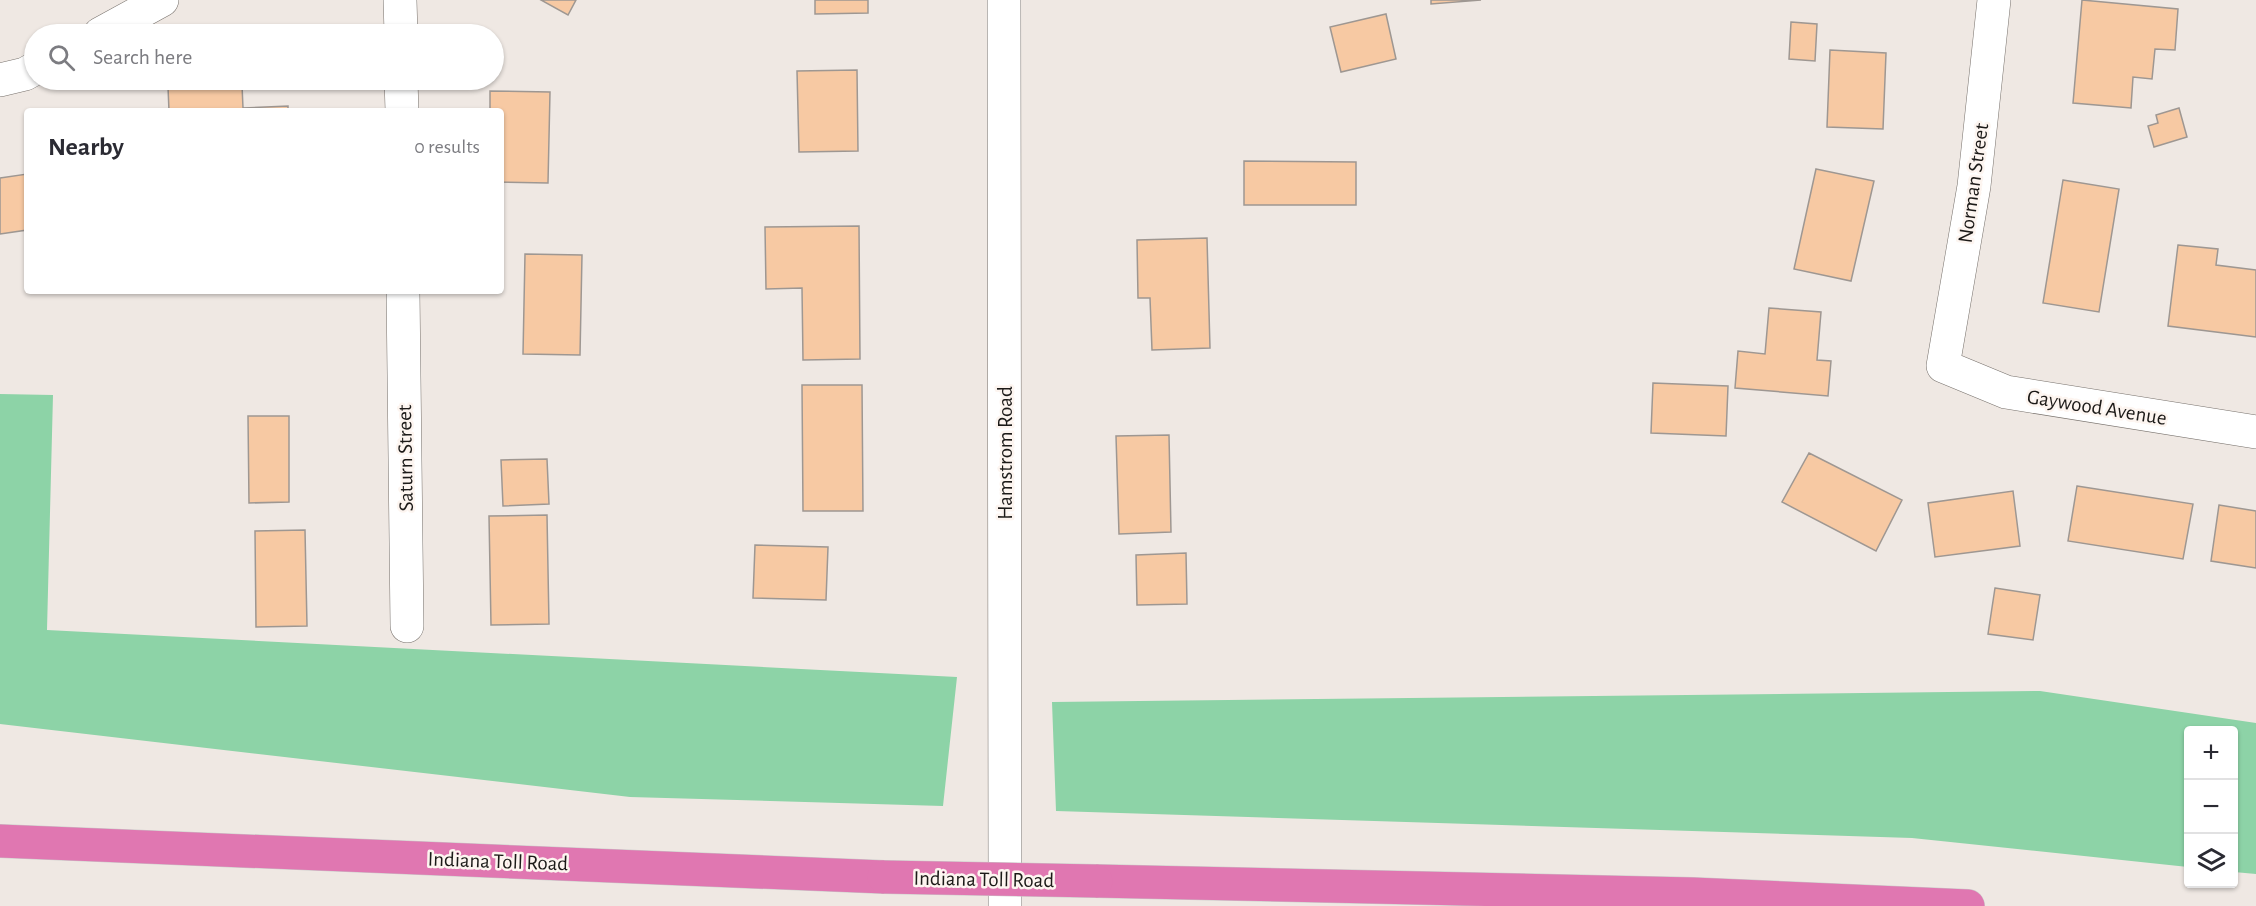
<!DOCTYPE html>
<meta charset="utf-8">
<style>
:root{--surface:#fff;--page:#f7f7f7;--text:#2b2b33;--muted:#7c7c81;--line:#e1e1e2}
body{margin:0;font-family:"Alegreya Sans",sans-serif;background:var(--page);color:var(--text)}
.controls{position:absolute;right:18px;bottom:18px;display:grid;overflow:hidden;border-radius:6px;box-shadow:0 2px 4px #0004}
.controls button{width:54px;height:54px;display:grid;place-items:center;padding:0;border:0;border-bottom:2px solid var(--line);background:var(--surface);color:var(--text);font:30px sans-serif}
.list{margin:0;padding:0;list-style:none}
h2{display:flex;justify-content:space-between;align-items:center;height:78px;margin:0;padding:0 24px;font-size:26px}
h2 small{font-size:20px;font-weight:400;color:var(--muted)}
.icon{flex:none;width:33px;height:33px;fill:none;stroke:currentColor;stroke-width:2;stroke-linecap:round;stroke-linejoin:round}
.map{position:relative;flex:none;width:2256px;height:906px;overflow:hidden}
.search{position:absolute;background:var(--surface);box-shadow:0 2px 4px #0004;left:24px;top:24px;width:480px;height:66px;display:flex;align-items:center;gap:15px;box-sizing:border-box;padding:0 21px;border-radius:33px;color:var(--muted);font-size:22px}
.panel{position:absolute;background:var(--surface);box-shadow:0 2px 4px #0004;left:24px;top:108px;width:480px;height:186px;border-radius:6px}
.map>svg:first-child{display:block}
.green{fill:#8dd3a7}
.building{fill:#f7c9a3;stroke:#9e9792;stroke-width:1.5}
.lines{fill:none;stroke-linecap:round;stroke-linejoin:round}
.minor-casing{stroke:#77716c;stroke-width:34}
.highway-casing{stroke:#c9c8c8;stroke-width:34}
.minor{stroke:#fff;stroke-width:33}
.highway{stroke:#e077b1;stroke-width:33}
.highway-bridge-casing{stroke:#c9c8c8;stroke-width:34;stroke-linecap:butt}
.highway-bridge{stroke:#e077b1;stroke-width:33}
.labels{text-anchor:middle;stroke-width:5;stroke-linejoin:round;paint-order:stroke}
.street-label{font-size:21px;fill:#1c1a18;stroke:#fdf5f0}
</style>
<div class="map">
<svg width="2256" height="906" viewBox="0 0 2256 906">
<rect width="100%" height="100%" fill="#efe8e3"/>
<path class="green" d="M0 394 53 395 47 630 957 677 943 806 630 797 0 724Z
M2040 691 2256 723V874L2234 872V730H2188V867L1912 838 1056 811 1052 702Z"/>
<path class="building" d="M541 0H576L568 15Z
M815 0H868V13L815 14Z
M1431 0H1481L1431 4Z
M2082 0 2178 9 2175 50 2155 49 2152 79 2133 77 2131 108 2073 103Z
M1386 14 1396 59 1341 72 1330 27Z
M1791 22 1817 24 1815 61 1789 59Z
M1830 50 1886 53 1883 129 1827 127Z
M857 70 858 151 799 152 797 71Z
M242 85 243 108 288 106V111H169L168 87Z
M490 91 550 92 548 183 501 182V111H490Z
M2179 108 2187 137 2154 147 2148 126 2158 123 2156 115Z
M1244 161 1356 162V205H1244Z
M1816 169 1874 181 1851 281 1794 269Z
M27 174V230L0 234V178Z
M2063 180 2119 189 2099 312 2043 303Z
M859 226 860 359 803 360 802 288 766 289 765 227Z
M1207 238 1210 348 1152 350 1150 298H1138L1137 240Z
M2178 245 2218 249 2216 265 2256 270V337L2168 326Z
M525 254 582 255 580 355 523 354Z
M1769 308 1821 312 1817 360 1831 361 1828 396 1735 388 1738 351 1765 354Z
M1653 383 1728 386 1726 436 1651 433Z
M802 385H862L863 511H803Z
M248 416H289V502L249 503Z
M1169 435 1171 532 1119 534 1116 436Z
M1809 453 1902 500 1876 551 1782 502Z
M547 459 549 504 503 506 501 460Z
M2077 486 2193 504 2183 559 2068 541Z
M2013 491 2020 546 1935 557 1928 503Z
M2219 505 2256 511V568L2211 561Z
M547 515 549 624 491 625 489 516Z
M305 530 307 626 256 627 255 531Z
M755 545 828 547 826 600 753 598Z
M1186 553 1187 604 1137 605 1136 555Z
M1995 588 2040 595 2033 640 1988 634Z"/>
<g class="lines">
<g class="minor-casing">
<path id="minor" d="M400 0 401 34
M1004 0 1005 906
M1994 0 1974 186 1943 366 2006 392 2256 432
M100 34 162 0
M0 80 25 74 34 69
M401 80 402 111
M403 291 407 626"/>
</g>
<g class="highway-casing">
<path id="highway" d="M0 841 884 877
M1096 881 1693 894 1968 906"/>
</g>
<use href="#minor" class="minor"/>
<use href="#highway" class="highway"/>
<g class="highway-bridge-casing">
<path id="highway-bridge" d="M884 877 1096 881"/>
</g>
<use href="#highway-bridge" class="highway-bridge"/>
</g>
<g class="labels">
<g class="street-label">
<text transform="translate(1973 183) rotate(-82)" y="7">Norman Street</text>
<text transform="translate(2097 407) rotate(9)" y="7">Gaywood Avenue</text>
<text transform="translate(1005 453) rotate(-90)" y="7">Hamstrom Road</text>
<text transform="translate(405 458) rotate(-91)" y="7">Saturn Street</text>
<text transform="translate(498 861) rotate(2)" y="7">Indiana Toll Road</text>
<text transform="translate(984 879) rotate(1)" y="7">Indiana Toll Road</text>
</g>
</g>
</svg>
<div class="controls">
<button>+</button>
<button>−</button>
<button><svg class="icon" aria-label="layers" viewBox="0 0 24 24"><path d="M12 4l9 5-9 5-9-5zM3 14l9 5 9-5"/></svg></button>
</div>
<div class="search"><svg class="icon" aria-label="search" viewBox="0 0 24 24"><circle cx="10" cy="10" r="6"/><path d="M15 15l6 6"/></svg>Search here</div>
<section class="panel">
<h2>Nearby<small>0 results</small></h2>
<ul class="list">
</ul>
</section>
</div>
